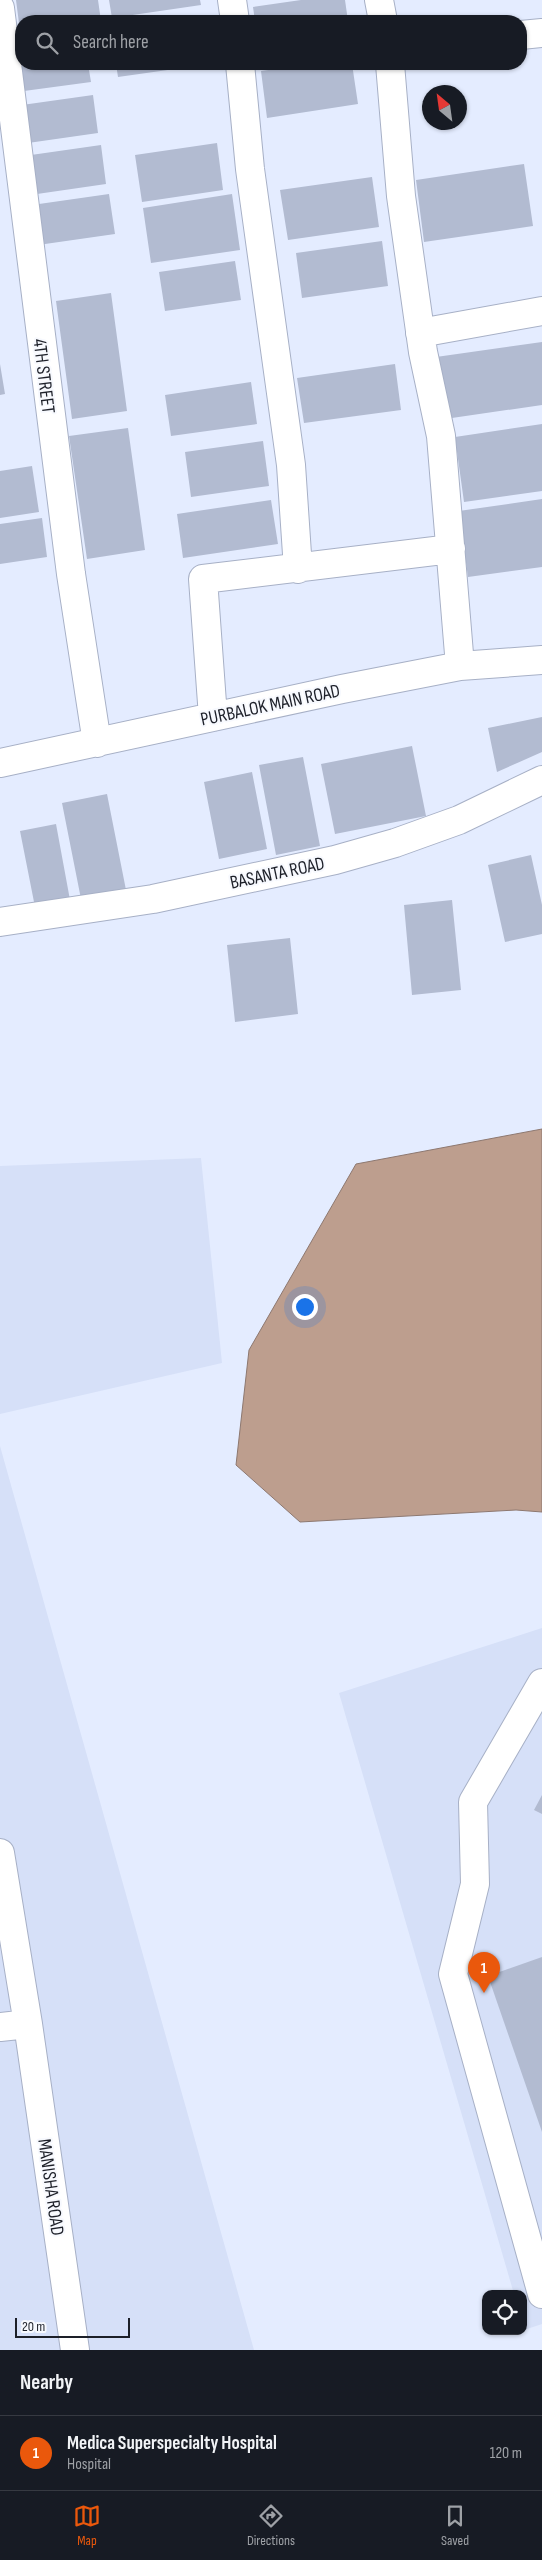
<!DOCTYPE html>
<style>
:root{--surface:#171b24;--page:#242831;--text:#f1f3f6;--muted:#9ea1a6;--line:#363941;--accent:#ea580c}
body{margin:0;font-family:"Sofia Sans Condensed",sans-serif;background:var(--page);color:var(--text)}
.controls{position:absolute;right:15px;bottom:15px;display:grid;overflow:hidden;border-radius:10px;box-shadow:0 1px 4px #0004}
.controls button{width:45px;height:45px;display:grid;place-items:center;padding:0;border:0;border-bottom:1px solid var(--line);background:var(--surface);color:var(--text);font:25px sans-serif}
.compass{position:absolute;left:422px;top:85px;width:45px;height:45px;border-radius:50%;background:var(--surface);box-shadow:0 1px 4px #0004;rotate:331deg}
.scale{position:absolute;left:15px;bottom:12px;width:115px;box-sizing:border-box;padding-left:5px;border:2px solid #1d2029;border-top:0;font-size:14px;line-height:18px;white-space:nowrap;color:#1d2029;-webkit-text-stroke:4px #f7f9fe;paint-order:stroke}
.you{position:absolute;left:304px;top:1306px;width:18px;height:18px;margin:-12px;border:4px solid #fff;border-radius:50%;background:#1a73e8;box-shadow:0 0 0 8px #1a73e833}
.badge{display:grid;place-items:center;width:32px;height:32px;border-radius:50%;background:var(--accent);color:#fff;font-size:16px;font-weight:700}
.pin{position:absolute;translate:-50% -41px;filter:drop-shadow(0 1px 2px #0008)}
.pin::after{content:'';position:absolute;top:26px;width:18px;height:15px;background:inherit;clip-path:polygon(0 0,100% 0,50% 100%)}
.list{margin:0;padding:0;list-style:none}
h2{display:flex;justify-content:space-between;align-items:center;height:65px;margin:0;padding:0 20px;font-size:21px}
h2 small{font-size:16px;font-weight:400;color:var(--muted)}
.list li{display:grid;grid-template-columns:32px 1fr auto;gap:15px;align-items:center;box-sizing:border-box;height:75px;padding:0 20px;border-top:1px solid var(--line)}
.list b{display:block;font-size:19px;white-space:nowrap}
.list p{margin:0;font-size:16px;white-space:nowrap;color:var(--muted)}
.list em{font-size:16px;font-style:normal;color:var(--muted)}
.icon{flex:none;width:28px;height:28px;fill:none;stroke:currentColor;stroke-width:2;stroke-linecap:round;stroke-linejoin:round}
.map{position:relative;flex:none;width:542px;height:2350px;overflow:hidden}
.search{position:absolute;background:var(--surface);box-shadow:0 1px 4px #0004;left:15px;right:15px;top:15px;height:55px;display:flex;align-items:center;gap:12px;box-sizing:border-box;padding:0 18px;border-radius:20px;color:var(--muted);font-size:19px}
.sheet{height:140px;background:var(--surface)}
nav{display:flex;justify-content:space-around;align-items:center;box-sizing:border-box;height:70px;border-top:1px solid var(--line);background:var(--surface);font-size:14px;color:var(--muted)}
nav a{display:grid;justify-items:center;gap:2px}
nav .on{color:var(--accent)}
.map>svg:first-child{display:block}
.built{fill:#d6e0f8}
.water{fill:#bd9e8e;stroke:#8d7870}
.building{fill:#b2bbd1}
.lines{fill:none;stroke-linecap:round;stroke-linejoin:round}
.minor-casing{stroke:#a7b0c6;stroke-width:30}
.minor{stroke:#fff;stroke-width:28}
.labels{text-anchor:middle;stroke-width:4;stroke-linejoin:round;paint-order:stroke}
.street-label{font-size:19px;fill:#1d2029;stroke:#f7f9fe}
</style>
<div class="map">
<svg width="542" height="2350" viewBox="0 0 542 2350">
<rect width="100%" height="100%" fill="#e4ecff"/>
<path class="built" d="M201 1158 222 1363 0 1414V1166Z
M0 1446 254 2350H0Z
M542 1628V2324L524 2330 523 2294H514L339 1693Z"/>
<path class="water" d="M542 1129V1512L516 1510 300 1522 236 1465 249 1350 356 1164Z"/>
<path class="building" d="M16 0H98L101 21H21L20 31Z
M109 0H200L201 5 112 18Z
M301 0H345L348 21H255L253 7Z
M21 64H88L91 82 24 91Z
M116 64H203V65L118 77Z
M311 64H352L358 104 267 118 261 71Z
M93 95 98 133 28 143 22 105Z
M217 143 223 190 142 202 135 155Z
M101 145 106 184 37 194 31 155Z
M524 164 533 226 424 242 416 180Z
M372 177 379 227 288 240 280 190Z
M109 194 115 234 38 245 32 205Z
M232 194 240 250 151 263 143 208Z
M382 241 388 286 302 298 296 253Z
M235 261 241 300 165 311 159 272Z
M111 293 127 411 72 419 56 301Z
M542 342V405L445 419 436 357Z
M0 364 5 394 0 395Z
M395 364 401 410 304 423 297 378Z
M251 382 257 424 171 436 165 395Z
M542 424V491L464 502 455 437Z
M128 428 145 550 87 559 69 436Z
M263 441 269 486 191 497 185 452Z
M32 466 39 512 0 518V471Z
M542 499V567L468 577 459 511Z
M271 500 278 544 183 558 177 514Z
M42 518 47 557 0 564V524Z
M542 717V752L497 772 488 728Z
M412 746 426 816 335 834 321 764Z
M303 757 320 846 276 855 259 765Z
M252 772 267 849 219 859 204 782Z
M107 794 126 890 81 899 62 803Z
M56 824 70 900 35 907 20 831Z
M531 855 542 905V934L505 942 488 865Z
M452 900 461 990 412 995 404 905Z
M290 938 298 1014 235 1022 227 945Z
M542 1795V1814L534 1810Z
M542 1957V2132L488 1976Z"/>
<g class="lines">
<g class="minor-casing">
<path id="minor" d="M232 0 235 21
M379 0 383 21
M0 8 71 574 97 743
M521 35 542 33
M240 64 250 169 291 465 298 569
M390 64 401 196 423 352 441 436 460 666
M420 333 542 311
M213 717 203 579 451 549
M0 763 342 689 460 666 542 660
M0 922 153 899 335 860 395 843 459 820 542 780
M542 1683 473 1802 475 1884 453 1974 542 2294
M0 1853 28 2024 75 2350
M0 2027 28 2024"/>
</g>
<use href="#minor" class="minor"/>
</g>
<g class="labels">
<g class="street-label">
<text transform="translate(45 376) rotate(83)" y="7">4TH STREET</text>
<text transform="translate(270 704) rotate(-12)" y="7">PURBALOK MAIN ROAD</text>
<text transform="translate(277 872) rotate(-12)" y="7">BASANTA ROAD</text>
<text transform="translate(52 2187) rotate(82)" y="7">MANISHA ROAD</text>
</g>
</g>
</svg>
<div class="controls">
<button><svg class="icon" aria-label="locate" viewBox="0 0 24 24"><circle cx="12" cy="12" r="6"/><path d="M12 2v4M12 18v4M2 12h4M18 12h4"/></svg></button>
</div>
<svg class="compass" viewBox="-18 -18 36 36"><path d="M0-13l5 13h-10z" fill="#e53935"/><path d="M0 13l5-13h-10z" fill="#9ea1a6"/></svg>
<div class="scale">20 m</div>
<div class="you"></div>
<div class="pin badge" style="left:484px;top:1993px">1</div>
<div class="search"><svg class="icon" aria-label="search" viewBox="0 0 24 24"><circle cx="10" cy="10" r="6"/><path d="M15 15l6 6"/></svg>Search here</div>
</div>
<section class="sheet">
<h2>Nearby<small></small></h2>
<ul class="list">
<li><span class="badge">1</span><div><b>Medica Superspecialty Hospital</b><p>Hospital</p></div><em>120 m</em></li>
</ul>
</section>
<nav>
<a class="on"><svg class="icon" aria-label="map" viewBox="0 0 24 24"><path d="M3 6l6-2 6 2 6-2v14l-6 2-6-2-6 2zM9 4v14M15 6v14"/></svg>Map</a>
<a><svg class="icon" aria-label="directions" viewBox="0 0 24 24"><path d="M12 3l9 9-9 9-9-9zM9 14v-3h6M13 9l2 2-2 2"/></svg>Directions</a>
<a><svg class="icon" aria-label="saved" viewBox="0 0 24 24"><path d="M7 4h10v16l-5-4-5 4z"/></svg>Saved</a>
</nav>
